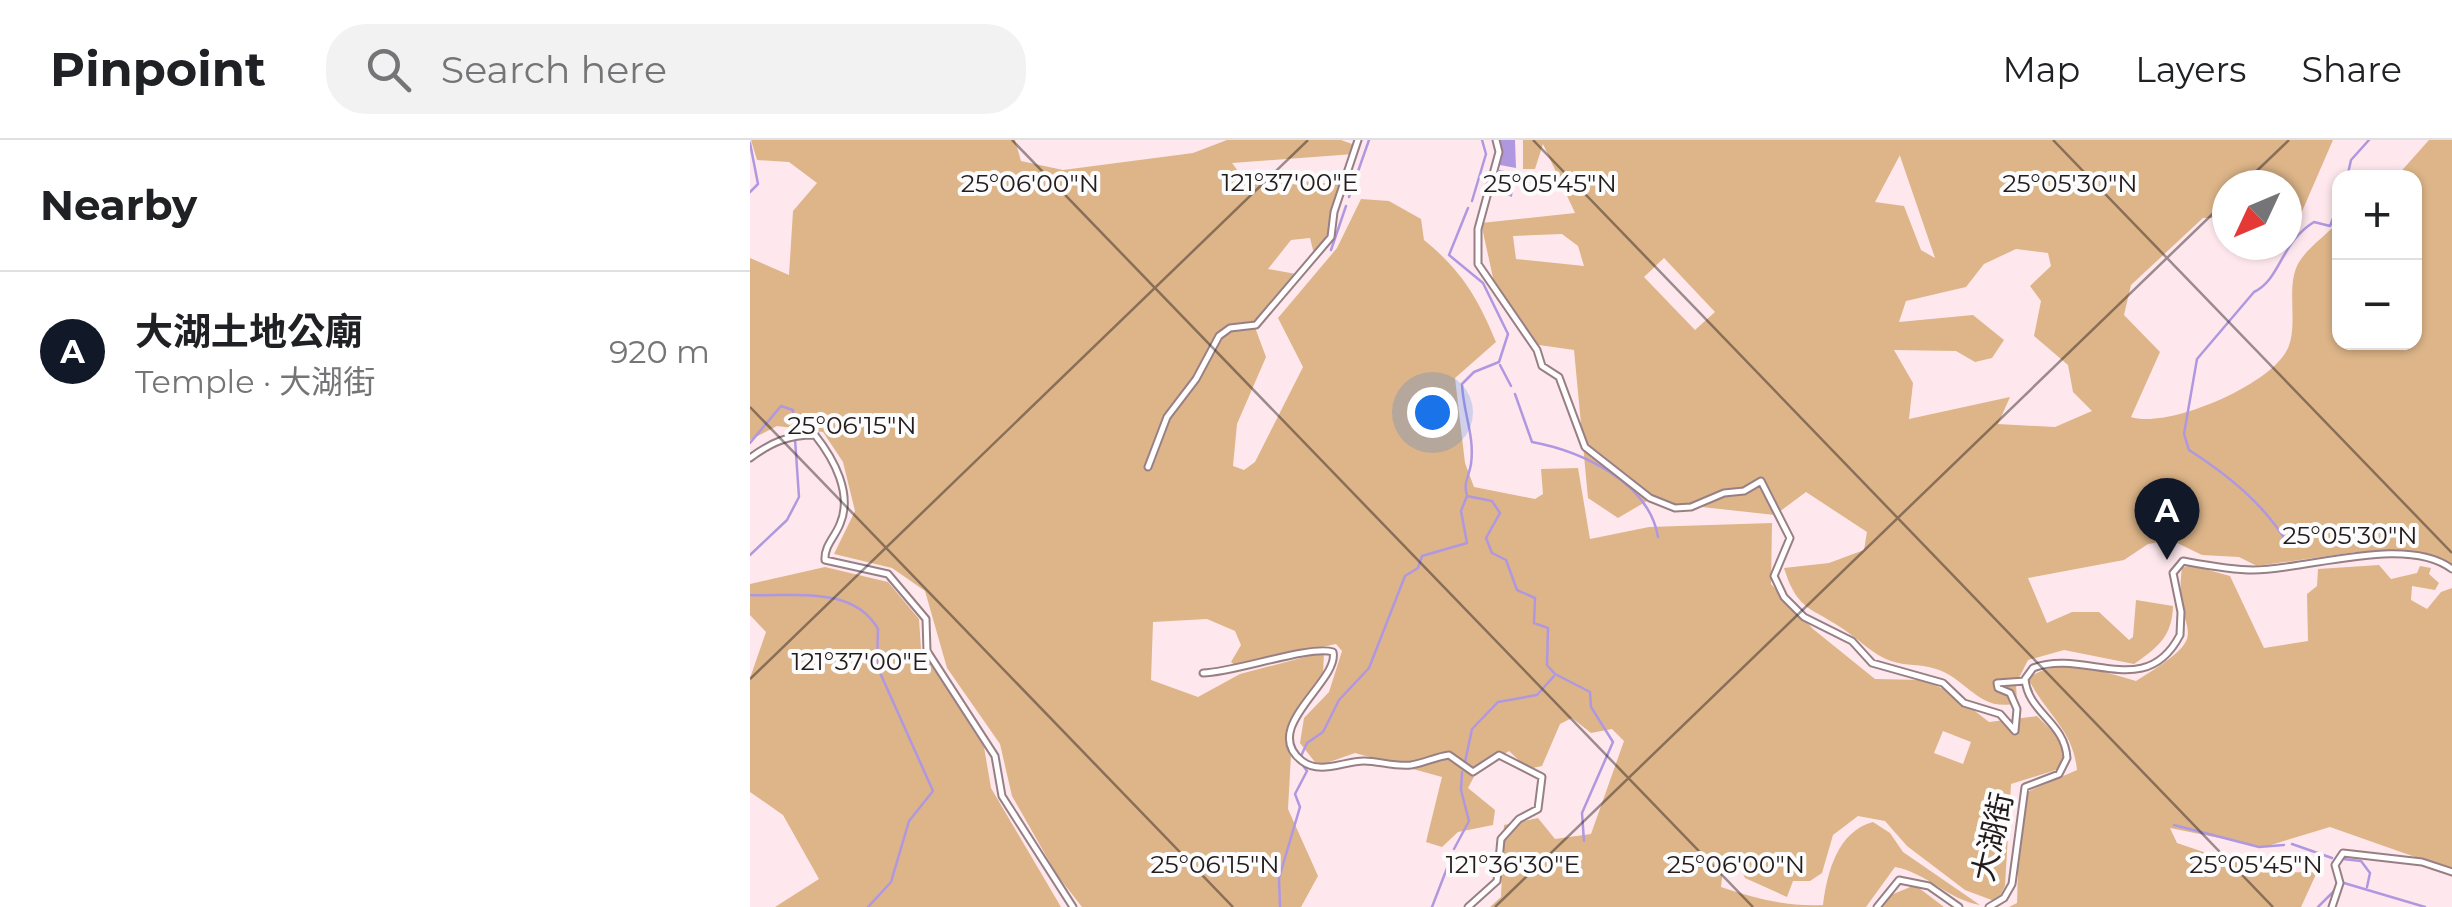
<!DOCTYPE html>
<meta charset="utf-8">
<style>
:root{--surface:#fff;--page:#f2f2f2;--text:#202124;--muted:#757577;--line:#e0e0e0;--accent:#111827}
body{margin:0;font-family:Montserrat,"Noto Sans TC",sans-serif;background:var(--page);color:var(--text)}
.controls{position:absolute;right:30px;top:30px;display:grid;overflow:hidden;border-radius:20px;box-shadow:0 2px 8px #0004}
.controls button{width:90px;height:90px;display:grid;place-items:center;padding:0;border:0;border-bottom:2px solid var(--line);background:var(--surface);color:var(--text);font:50px sans-serif}
.compass{position:absolute;left:1462px;top:30px;width:90px;height:90px;border-radius:50%;background:var(--surface);box-shadow:0 2px 8px #0004;rotate:226deg}
.you{position:absolute;left:682px;top:272px;width:35px;height:35px;margin:-25px;border:8px solid #fff;border-radius:50%;background:#1a73e8;box-shadow:0 0 0 15px #1a73e833}
.badge{display:grid;place-items:center;width:65px;height:65px;border-radius:50%;background:var(--accent);color:#fff;font-size:32px;font-weight:700}
.pin{position:absolute;translate:-50% -82px;filter:drop-shadow(0 2px 5px #0008)}
.pin::after{content:'';position:absolute;top:52px;width:35px;height:30px;background:inherit;clip-path:polygon(0 0,100% 0,50% 100%)}
.list{margin:0;padding:0;list-style:none}
h2{display:flex;justify-content:space-between;align-items:center;height:130px;margin:0;padding:0 40px;font-size:42px}
h2 small{font-size:32px;font-weight:400;color:var(--muted)}
.list li{display:grid;grid-template-columns:65px 1fr auto;gap:30px;align-items:center;box-sizing:border-box;height:160px;padding:0 40px;border-top:2px solid var(--line)}
.list b{display:block;font-size:38px;white-space:nowrap}
.list p{margin:0;font-size:32px;white-space:nowrap;color:var(--muted)}
.list em{font-size:32px;font-style:normal;color:var(--muted)}
.icon{flex:none;width:55px;height:55px;fill:none;stroke:currentColor;stroke-width:2;stroke-linecap:round;stroke-linejoin:round}
.map{position:relative;flex:none;width:1702px;height:767px;overflow:hidden}
header{display:flex;align-items:center;gap:60px;box-sizing:border-box;height:140px;padding:0 50px;background:var(--surface);border-bottom:2px solid var(--line)}
header strong{font-size:48px}
nav{display:flex;gap:55px;margin-inline-start:auto;font-size:35px}
.search{width:700px;height:90px;background:var(--page);display:flex;align-items:center;gap:25px;box-sizing:border-box;padding:0 35px;border-radius:40px;color:var(--muted);font-size:38px}
main{display:flex}
aside{flex:1;background:var(--surface)}
.map>svg:first-child{display:block}
.green{fill:#ddb589;fill-rule:evenodd}
.water{fill:#b098e1}
.lines{fill:none;stroke-linecap:round;stroke-linejoin:round}
.stream{stroke:#b098e1;stroke-width:2.5}
.street-casing{stroke:#987f85;stroke-width:9}
.street{stroke:#fff;stroke-width:5}
.ticks{fill:none;stroke:#241b1d;stroke-width:2.5;stroke-opacity:0.45}
.labels{text-anchor:middle;stroke-width:8;stroke-linejoin:round;paint-order:stroke}
.street-label{font-size:30px;fill:#241b1d;stroke:#fcfcfc}
.ticks-label{font-size:25px;text-anchor:middle;fill:#241b1d;stroke:#fcfcfc;stroke-width:8;stroke-linejoin:round;paint-order:stroke}
</style>
<header>
<strong>Pinpoint</strong>
<div class="search"><svg class="icon" aria-label="search" viewBox="0 0 24 24"><circle cx="10" cy="10" r="6"/><path d="M15 15l6 6"/></svg>Search here</div>
<nav><a>Map</a><a>Layers</a><a>Share</a></nav>
</header>
<main>
<aside>
<h2>Nearby<small></small></h2>
<ul class="list">
<li><span class="badge">A</span><div><b>大湖土地公廟</b><p>Temple · 大湖街</p></div><em>920 m</em></li>
</ul>
</aside>
<div class="map">
<svg width="1702" height="767" viewBox="0 0 1702 767">
<rect width="100%" height="100%" fill="#fee8ed"/>
<path class="green" d="M1 0H265L271 21 313 30 443 13 477 0H591L605 5 604 14 482 23 491 35 592 45 576 102 564 114 560 98 541 100 518 129 546 134 503 182 516 217 487 284 483 326 494 330 505 322 553 227 528 178 587 108 611 59 639 61 671 79 674 100C711 130 728 158 746 202L705 238 715 323 724 347 785 359 793 354 791 329 828 328 840 399 899 387 1022 383 1021 444 1063 489 1125 539 1174 540 1202 553 1239 582 1287 576 1309 598 1315 621 1309 629 1261 644 1255 746 1247 762 1215 750 1157 706 1135 681 1108 676 1083 695 1072 733 1060 741H1043L1037 757 995 738 985 716 974 719 971 747C1004 758 1037 767 1073 765 1077 732 1088 691 1123 682L1140 693 1153 712 1230 765C1197 759 1177 733 1145 727L1116 767H740L751 757 754 685 788 678 805 699 841 694 874 601 862 589 841 593 822 578 810 584 792 626 778 629 759 611 727 631 718 648 745 670 743 685 708 692 692 707 676 702 692 637 605 613 568 626 550 603 554 578 579 552 592 511 586 504 486 526 481 522 491 505 485 491 457 479 403 482 401 540 448 557 490 534 574 512 573 535 543 578 538 669 568 736 551 767H332L307 735 262 656 250 604 197 528 175 451 142 428 84 414 105 371 93 322 73 292 27 286 0 300V118L39 135 43 71 67 43 39 22 7 20ZM1193 591 1221 602 1213 624 1184 613Z
M773 0H1583L1550 76H1537V45H1477V78H1453L1381 145 1374 175 1410 212 1381 277C1417 289 1519 246 1537 210 1549 187 1536 150 1547 126 1554 110 1578 94 1589 81L1590 202H1664V38L1646 37 1679 0H1702V424L1669 412H1606L1507 426 1489 417 1452 415 1421 400 1398 404 1374 420 1278 438 1297 483 1322 472H1349L1379 500 1383 497 1386 460 1423 466C1422 497 1408 507 1384 524L1314 510 1278 520 1266 544 1267 563C1229 573 1218 539 1186 529 1172 524 1155 526 1141 521 1122 514 1112 502 1096 491 1063 467 1048 473 1034 428L1079 423 1114 410 1117 392 1056 352 1025 375 897 361 868 378 838 358 824 210 782 204 747 156 731 83 825 73 793 4 785 29H773ZM1150 15V16L1185 118 1171 110 1154 66 1125 62ZM812 94 828 106 834 126 766 119 763 96ZM1266 109 1298 113 1301 126 1280 146 1291 161 1284 196 1318 225 1323 252 1342 271 1305 287 1248 284 1260 257 1159 279 1163 243 1144 210 1206 211 1225 222 1242 218 1254 200 1223 175 1149 182 1156 161 1216 147 1234 124ZM914 118 965 172 945 190 894 137Z
M1440 425 1480 436 1514 508 1558 501 1557 454 1567 446 1568 429 1629 425 1641 439 1667 433 1670 426 1681 428 1679 434 1689 443 1685 450 1662 446 1661 460 1677 469 1691 452 1702 448V730L1580 687 1514 707 1420 688 1427 703C1474 719 1517 735 1567 732L1551 767H1259L1267 763 1269 697 1277 652 1327 630C1323 589 1296 575 1278 538 1312 515 1350 531 1386 541 1473 488 1422 500 1432 428Z
M75 427 138 442 169 479 171 509 234 607 241 648 311 767H25L69 739 33 675 0 652V538L16 492 0 475V444Z
M1165 745 1194 767H1131L1141 755Z"/>
<path class="water" d="M749 0H765L766 28 750 25Z
M749 30 765 33 762 57 743 50Z"/>
<g class="lines">
<path class="stream" d="M0 3 8 44 0 52
M1597 38 1601 20 1619 0
M599 57 619 0
M722 61 736 14 732 0
M718 68 699 115 733 143 758 194 749 222 724 232 712 244C713 272 725 296 721 324 719 337 713 342 717 356L742 361 750 373 736 398 742 413 756 420 767 450 785 458 784 483 798 488 797 525 805 534
M581 110 596 66
M750 225 761 246
M765 254 782 302C831 311 899 342 908 397
M0 303 31 266 43 270 49 357 37 380 0 415
M1548 407 1538 404C1514 364 1478 335 1439 310L1434 294 1447 219 1504 152C1531 139 1530 103 1564 82L1580 86 1590 61
M0 455C43 457 103 445 128 489L127 526 183 651 159 681 141 742 118 767
M807 535 840 552 841 567 863 602 832 673 834 701
M551 616 557 603 573 592 589 560 619 528 655 436 668 428 672 416 717 403 711 371 717 356
M715 622 722 589 748 562 787 555 804 536
M1424 685 1509 707 1534 705
M1542 704 1582 718
M704 709 719 681 711 650 712 632
M1593 719 1611 721 1620 733 1617 747
M1594 743 1675 767
M530 767 529 738 550 667 545 654 557 631 552 624
M682 767 699 723
M1568 767 1585 750"/>
<g class="street-casing">
<path id="street" d="M746 0 749 12 728 89V124L787 210 792 226 809 237 835 307 900 358 925 368 941 367 974 353 994 351 1011 341 1040 398 1024 436 1034 457 1054 477 1102 501 1122 523 1193 543 1214 563 1250 574 1265 591 1267 569 1260 553 1248 548 1247 543 1275 541
M0 318C22 302 38 295 65 295 84 319 103 354 90 384 85 397 74 406 75 420L138 434 176 479 177 511 245 616 252 656 323 767
M398 327 417 277 446 239 469 196 480 188 506 185 581 97 584 72 608 0
M453 533C486 532 559 505 583 512 590 541 509 588 552 621 570 635 594 621 614 621 629 621 645 627 661 625 674 623 685 617 699 615L723 632 749 615 792 637 788 669 769 679 751 699 747 741 718 767
M1127 767 1149 740 1179 746 1209 767
M1239 767 1254 758 1262 744 1275 647 1309 634 1317 618C1315 582 1278 573 1275 539L1283 528C1336 508 1395 562 1430 495L1431 472 1423 433 1433 421C1455 425 1481 430 1503 430 1557 430 1656 394 1702 429
M1582 767 1590 743 1585 725 1593 713 1672 722 1702 732"/>
</g>
<use href="#street" class="street"/>
</g>
<path class="ticks" d="M262 0 1003 767M783 0 1523 767M1303 0 1702 413M1492 45 1539 0M0 267 483 767M0 539 558 0M745 767 1477 60"/>
<g class="labels">
<g class="street-label">
<text transform="translate(1243 697) rotate(-77)" y="10">大湖街</text>
</g>
</g>
<g class="ticks-label">
<text x="540" y="51">121°37'00"E</text>
<text x="280" y="52">25°06'00"N</text>
<text x="800" y="52">25°05'45"N</text>
<text x="1320" y="52">25°05'30"N</text>
<text x="102" y="294">25°06'15"N</text>
<text x="1600" y="404">25°05'30"N</text>
<text x="110" y="530">121°37'00"E</text>
<text x="465" y="733">25°06'15"N</text>
<text x="986" y="733">25°06'00"N</text>
<text x="1506" y="733">25°05'45"N</text>
<text x="763" y="733">121°36'30"E</text>
</g>
</svg>
<div class="controls">
<button>+</button>
<button>−</button>
</div>
<svg class="compass" viewBox="-18 -18 36 36"><path d="M0-13l5 13h-10z" fill="#e53935"/><path d="M0 13l5-13h-10z" fill="#757577"/></svg>
<div class="you"></div>
<div class="pin badge" style="left:1417px;top:420px">A</div>
</div>
</main>
